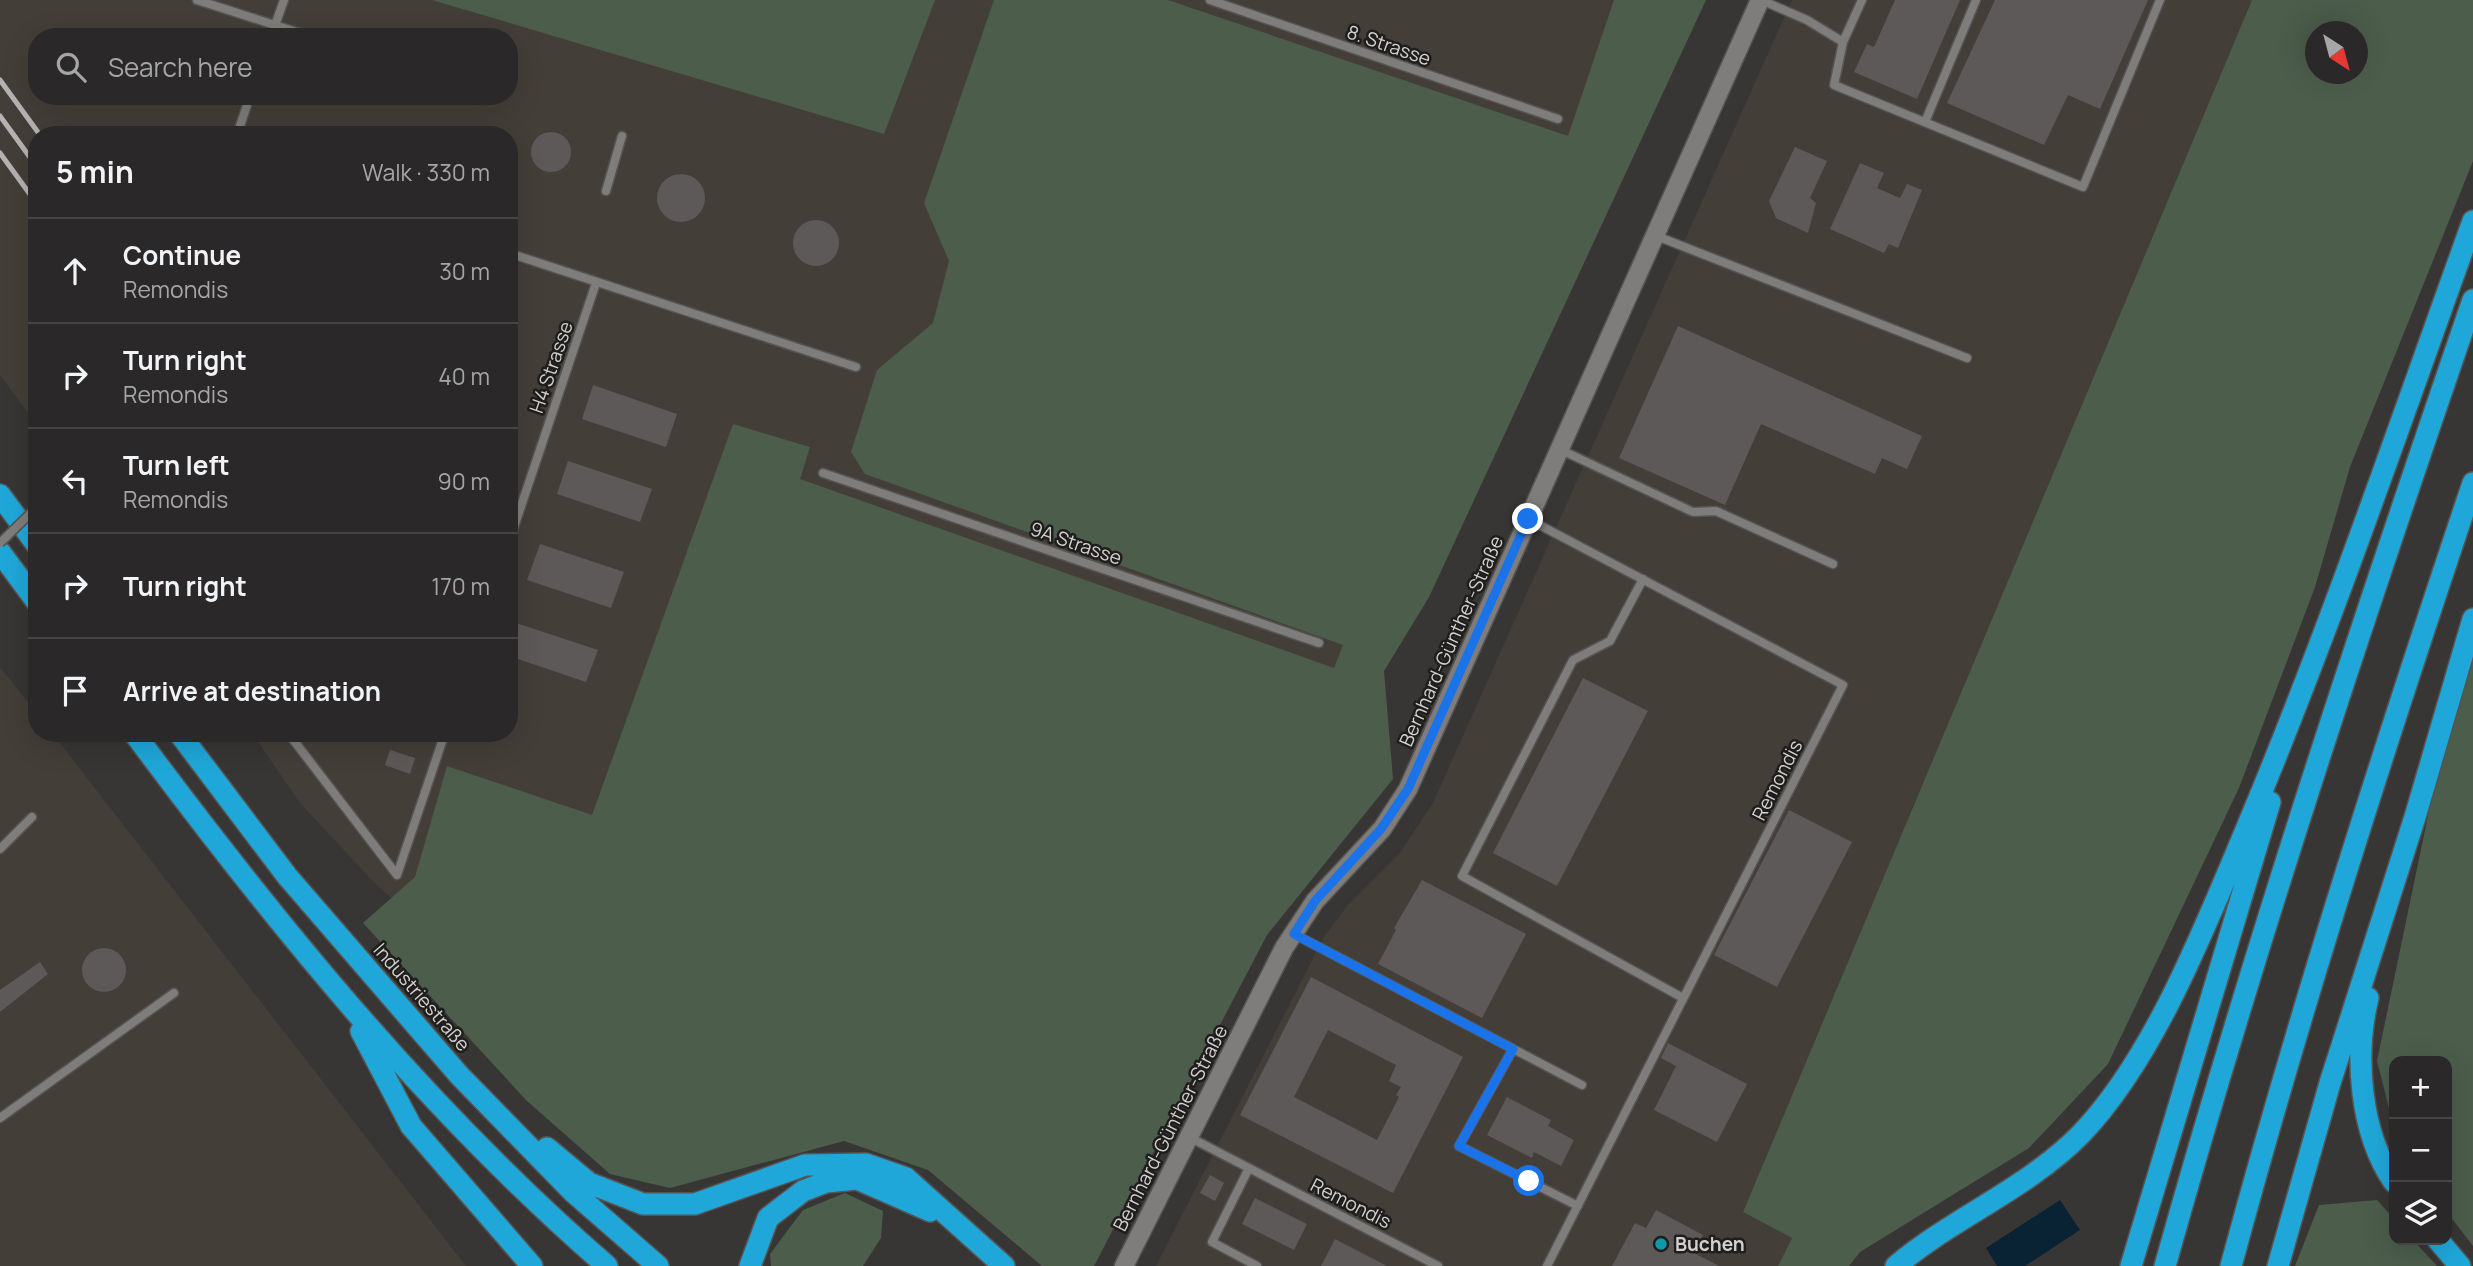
<!DOCTYPE html>
<meta charset="utf-8">
<style>
:root{--surface:#2a2828;--page:#323030;--text:#f1f3f6;--muted:#a5a6a8;--line:#464445}
body{margin:0;font-family:Manrope,sans-serif;background:var(--page);color:var(--text)}
.controls{position:absolute;right:21px;bottom:21px;display:grid;overflow:hidden;border-radius:14px;box-shadow:0 7px 28px #0002}
.controls button{width:63px;height:63px;display:grid;place-items:center;padding:0;border:0;border-bottom:2px solid var(--line);background:var(--surface);color:var(--text);font:35px sans-serif}
.compass{position:absolute;left:2305px;top:21px;width:63px;height:63px;border-radius:50%;background:var(--surface);box-shadow:0 7px 28px #0002;rotate:144deg}
.stop{position:absolute;width:21px;height:21px;margin:-16px;border:5px solid #1a73e8;border-radius:50%;background:#fff}
.stop.end{background:#1a73e8;border-color:#fff;box-shadow:0 2px 7px #0008}
.list{margin:0;padding:0;list-style:none}
h2{display:flex;justify-content:space-between;align-items:center;height:91px;margin:0;padding:0 28px;font-size:30px}
h2 small{font-size:23px;font-weight:400;color:var(--muted)}
.list li{display:grid;grid-template-columns:46px 1fr auto;gap:21px;align-items:center;box-sizing:border-box;height:105px;padding:0 28px;border-top:2px solid var(--line)}
.list b{display:block;font-size:26px;white-space:nowrap}
.list p{margin:0;font-size:23px;white-space:nowrap;color:var(--muted)}
.list em{font-size:23px;font-style:normal;color:var(--muted)}
.icon{flex:none;width:38px;height:38px;fill:none;stroke:currentColor;stroke-width:2;stroke-linecap:round;stroke-linejoin:round}
.map{position:relative;flex:none;width:2473px;height:1266px;overflow:hidden}
.search{position:absolute;background:var(--surface);box-shadow:0 7px 28px #0002;left:28px;top:28px;width:490px;height:77px;display:flex;align-items:center;gap:18px;box-sizing:border-box;padding:0 24px;border-radius:28px;color:var(--muted);font-size:26px}
.panel{position:absolute;background:var(--surface);box-shadow:0 7px 28px #0002;left:28px;top:126px;width:490px;height:616px;border-radius:28px}
.map>svg:first-child{display:block}
.built{fill:#443e38;fill-rule:evenodd}
.green{fill:#4c5d4c;fill-rule:evenodd}
.water{fill:#092334}
.building{fill:#5d5959;fill-rule:evenodd}
.lines{fill:none;stroke-linecap:round;stroke-linejoin:round}
.lane-casing{stroke:#555452;stroke-width:11}
.secondary-casing{stroke:#555452;stroke-width:21}
.highway-casing{stroke:#555452;stroke-width:24}
.lane{stroke:#7f7d7b;stroke-width:8}
.secondary{stroke:#7f7d7b;stroke-width:18}
.highway{stroke:#1fa7d9;stroke-width:21}
.rail{stroke:#b4b3b1;stroke-width:5}
.lane-bridge-casing{stroke:#555452;stroke-width:11;stroke-linecap:butt}
.lane-bridge{stroke:#7f7d7b;stroke-width:8}
.route{stroke:#1a73e8;stroke-width:9}
.culture-dot{fill:#0f9aa8;stroke:#1f1e1d;stroke-width:2.5}
.labels{text-anchor:middle;stroke-width:5;stroke-linejoin:round;paint-order:stroke}
.street-label{font-size:19px;fill:#d2d1cf;stroke:#1f1e1d}
.poi-label{font-size:19px;font-weight:bold;fill:#d2d1cf;stroke:#1f1e1d;text-anchor:start}
</style>
<div class="map">
<svg width="2473" height="1266" viewBox="0 0 2473 1266">
<rect width="100%" height="100%" fill="#383635"/>
<path class="built" d="M0 0H1706L1429 597 1182 1003 623 1119 372 880 300 803 252 733H509V135H37V425L0 375ZM37 37H509V96H37Z
M1792 0H2252L1743 1212 1792 1238 1778 1266H1156L1324 937 1347 906 1400 853 1433 803Z
M0 667 37 714V733H52L466 1266H0Z"/>
<path class="green" d="M432 0H935L884 134Z
M994 0H1168L1568 136 1614 0H1706L1429 597 1384 671 1393 779 1267 935 1094 1266H1042L928 1170 844 1141 670 1188 610 1174 527 1101 363 923 415 877 447 766 592 815 733 424 810 447 800 479 1334 668 1343 645 865 474 851 452 877 370 933 323 949 261 924 203Z
M2252 0H2473V161L2350 467 2315 587 2239 788 2108 1064 2029 1148 1860 1252 1849 1266H1778L1792 1238 1743 1212ZM2316 32H2358V74H2316Z
M2473 617V1246L2447 1212V1061H2394V1128L2377 1061 2461 657Z
M845 1193 883 1211 881 1238 863 1266H771L770 1254 803 1210Z
M2377 1200 2394 1219V1240H2413L2437 1266H2295L2319 1205Z"/>
<path class="water" d="M2060 1200 2080 1230 2025 1266H1997L1986 1248Z"/>
<path class="building" d="M1895 0H1960L1917 99 1854 72 1867 44 1874 47Z
M1995 0H2148L2100 109 2068 95 2044 145 1947 103Z
M531 152a20 20 0 1 1 40 0a20 20 0 1 1-40 0Z
M1795 147 1827 161 1810 198 1816 203 1808 233 1776 218 1769 201Z
M1860 163 1884 173 1877 188 1900 198 1907 184 1922 190 1898 248 1889 244 1884 253 1830 229Z
M657 198a24 24 0 1 1 48 0a24 24 0 1 1-48 0Z
M793 243a23 23 0 1 1 46 0a23 23 0 1 1-46 0Z
M1678 326 1922 436 1907 469 1882 458 1875 474 1761 424 1725 505 1619 458Z
M593 385 677 414 666 447 582 419Z
M568 461 652 489 640 522 557 494Z
M540 544 624 572 611 608 527 580Z
M513 622 598 650 586 682 509 656V634Z
M1583 678 1648 711 1557 886 1493 853Z
M390 750 415 758 410 774 385 765Z
M1789 810 1852 842 1777 987 1714 955Z
M1422 880 1526 934 1482 1018 1378 964 1396 930 1394 928Z
M82 970a22 22 0 1 1 44 0a22 22 0 1 1-44 0Z
M40 962 48 974 0 1012V990Z
M1311 977 1463 1057 1393 1193 1240 1115ZM1328 1030 1396 1065 1389 1081 1401 1087 1396 1095 1399 1097 1377 1140 1294 1097Z
M1668 1043 1747 1084 1717 1142 1654 1110 1676 1066 1661 1058Z
M1507 1097 1551 1120 1548 1126 1574 1140 1561 1166 1534 1152 1532 1158 1487 1135Z
M1210 1175 1224 1183 1215 1201 1200 1193Z
M1255 1198 1307 1224 1294 1250 1242 1224Z
M1656 1210 1703 1235 1694 1253 1719 1266H1612L1635 1223 1646 1228Z
M1335 1239 1387 1266H1321Z"/>
<g class="lines">
<g class="lane-casing">
<path id="lane" d="M197 0 312 37
M1210 0 1558 119
M1761 0 1807 20 1843 42 1834 85 2083 187 2160 0
M271 37 284 0
M1843 42 1862 0
M1925 122 1976 0
M237 135 250 96
M606 191 622 136
M1654 235 1967 358
M509 253 856 367
M1559 449 1693 512 1716 511 1833 564
M823 473 1319 643
M1528 519 1843 685 1547 1266
M509 542 596 283
M1643 579 1610 641 1573 660 1462 876 1683 998
M288 733 397 875 445 733
M0 849 32 817
M1294 934 1582 1085
M1513 1049 1459 1146 1578 1206
M0 1118 174 993
M1189 1137 1438 1266
M1249 1168 1212 1242 1257 1266"/>
</g>
<g class="secondary-casing">
<path id="secondary" d="M1124 1266 1284 948 1315 901 1382 829 1408 789 1760 0"/>
</g>
<g class="highway-casing">
<path id="highway" d="M0 495 37 545
M0 552 37 602
M134 733C276 924 427 1110 607 1266
M179 733 287 876 459 1075 572 1191 658 1266
M2368 998C2354 1055 2360 1133 2394 1182
M361 1031 411 1126 532 1266
M547 1148 589 1183 643 1204H695L805 1165 866 1164 906 1178 1004 1266
M2438 1240 2460 1266
M750 1266 768 1218 803 1191 826 1182 857 1179 930 1211
M1896 1266C1954 1217 2027 1189 2081 1134 2154 1058 2204 929 2245 832 2329 632 2399 426 2473 221
M2131 1266 2270 802
M2165 1266C2256 941 2363 619 2473 300
M2231 1266C2302 1002 2386 742 2473 483
M2278 1266 2330 1083 2415 817 2473 619"/>
</g>
<use href="#lane" class="lane"/>
<use href="#secondary" class="secondary"/>
<use href="#highway" class="highway"/>
<path class="rail" d="M0 80 40 135
M0 116 37 167
M0 153 37 204"/>
<g class="lane-bridge-casing">
<path id="lane-bridge" d="M0 543 37 507"/>
</g>
<use href="#lane-bridge" class="lane-bridge"/>
</g>
<g class="lines">
<path class="route" d="M1528 519 1408 789 1381 829 1315 901 1294 934 1513 1049 1459 1146 1529 1181"/>
</g>
<circle class="culture-dot" cx="1661" cy="1244" r="7"/>
<g class="labels">
<g class="street-label">
<text transform="translate(1389 45) rotate(19)" y="7">8. Strasse</text>
<text transform="translate(551 367) rotate(-71)" y="7">H4 Strasse</text>
<text transform="translate(1076 543) rotate(19)" y="7">9A Strasse</text>
<text transform="translate(1451 641) rotate(-66)" y="7">Bernhard-Günther-Straße</text>
<text transform="translate(1777 780) rotate(-63)" y="7">Remondis</text>
<text transform="translate(422 997) rotate(49)" y="7">Industriestraße</text>
<text transform="translate(1170 1128) rotate(-63)" y="7">Bernhard-Günther-Straße</text>
<text transform="translate(1351 1203) rotate(27)" y="7">Remondis</text>
</g>
<g class="poi-label">
<text x="1675" y="1251">Buchen</text>
</g>
</g>
</svg>
<div class="controls">
<button>+</button>
<button>−</button>
<button><svg class="icon" aria-label="layers" viewBox="0 0 24 24"><path d="M12 4l9 5-9 5-9-5zM3 14l9 5 9-5"/></svg></button>
</div>
<svg class="compass" viewBox="-18 -18 36 36"><path d="M0-13l5 13h-10z" fill="#e53935"/><path d="M0 13l5-13h-10z" fill="#a5a6a8"/></svg>
<div class="stop" style="left:1529px;top:1181px"></div>
<div class="stop end" style="left:1528px;top:519px"></div>
<div class="search"><svg class="icon" aria-label="search" viewBox="0 0 24 24"><circle cx="10" cy="10" r="6"/><path d="M15 15l6 6"/></svg>Search here</div>
<section class="panel">
<h2>5 min<small>Walk · 330 m</small></h2>
<ul class="list">
<li><svg class="icon" aria-label="ahead" viewBox="0 0 24 24"><path d="M12 20V5M6 11l6-6 6 6"/></svg><div><b>Continue</b><p>Remondis</p></div><em>30 m</em></li>
<li><svg class="icon" aria-label="right" viewBox="0 0 24 24"><path d="M7 20v-9h11M14 6l5 5-5 5"/></svg><div><b>Turn right</b><p>Remondis</p></div><em>40 m</em></li>
<li><svg class="icon" aria-label="left" viewBox="0 0 24 24"><path d="M17 20v-9H6M10 6l-5 5 5 5"/></svg><div><b>Turn left</b><p>Remondis</p></div><em>90 m</em></li>
<li><svg class="icon" aria-label="right" viewBox="0 0 24 24"><path d="M7 20v-9h11M14 6l5 5-5 5"/></svg><div><b>Turn right</b></div><em>170 m</em></li>
<li><svg class="icon" aria-label="arrive" viewBox="0 0 24 24"><path d="M6 21V4h12l-3 4 3 4H6"/></svg><div><b>Arrive at destination</b></div></li>
</ul>
</section>
</div>
